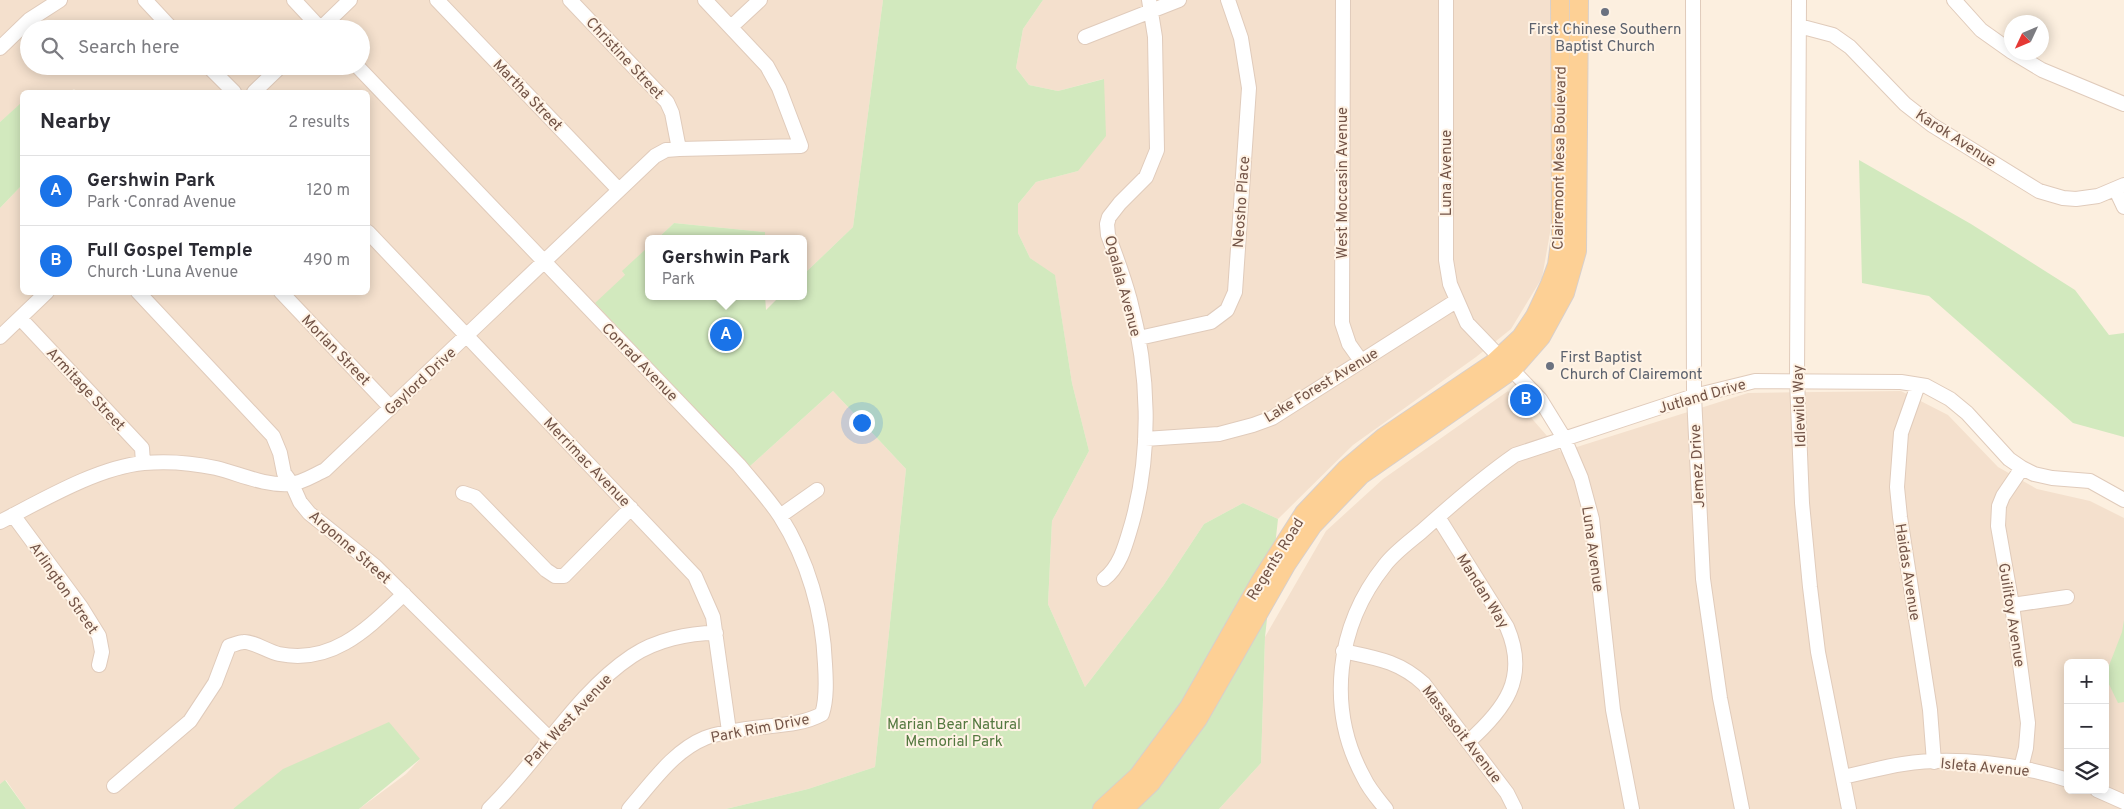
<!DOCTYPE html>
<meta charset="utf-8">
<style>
:root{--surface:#fff;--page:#f7f7f7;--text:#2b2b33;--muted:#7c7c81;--line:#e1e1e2;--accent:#1a73e8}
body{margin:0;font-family:Overpass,sans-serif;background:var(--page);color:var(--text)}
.controls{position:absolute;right:15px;bottom:15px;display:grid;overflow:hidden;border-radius:8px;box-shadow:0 2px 12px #0003}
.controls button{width:45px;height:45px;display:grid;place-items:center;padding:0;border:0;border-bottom:1px solid var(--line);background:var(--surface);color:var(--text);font:25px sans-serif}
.compass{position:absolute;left:2004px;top:15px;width:45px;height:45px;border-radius:50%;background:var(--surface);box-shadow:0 2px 12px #0003;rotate:226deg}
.you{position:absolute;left:861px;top:422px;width:18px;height:18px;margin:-12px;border:4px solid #fff;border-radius:50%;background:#1a73e8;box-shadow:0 0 0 8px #1a73e833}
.badge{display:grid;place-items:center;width:32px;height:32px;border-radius:50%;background:var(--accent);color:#fff;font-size:16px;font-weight:700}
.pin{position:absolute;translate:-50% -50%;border:2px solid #fff;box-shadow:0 1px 5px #0006}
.popup{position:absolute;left:645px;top:235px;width:162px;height:65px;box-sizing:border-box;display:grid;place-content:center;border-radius:8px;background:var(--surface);filter:drop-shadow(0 1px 4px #0005);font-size:16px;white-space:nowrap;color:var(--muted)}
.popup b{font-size:19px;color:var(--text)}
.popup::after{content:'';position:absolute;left:50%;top:100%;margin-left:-10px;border:10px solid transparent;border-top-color:var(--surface)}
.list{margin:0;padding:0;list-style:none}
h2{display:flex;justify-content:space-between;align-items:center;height:65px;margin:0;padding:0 20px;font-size:21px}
h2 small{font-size:16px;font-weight:400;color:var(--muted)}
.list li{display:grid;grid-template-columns:32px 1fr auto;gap:15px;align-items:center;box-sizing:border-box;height:70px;padding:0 20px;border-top:1px solid var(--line)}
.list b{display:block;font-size:19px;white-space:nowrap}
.list p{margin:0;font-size:16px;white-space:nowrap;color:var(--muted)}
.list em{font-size:16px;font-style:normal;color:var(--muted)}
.icon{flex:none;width:28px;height:28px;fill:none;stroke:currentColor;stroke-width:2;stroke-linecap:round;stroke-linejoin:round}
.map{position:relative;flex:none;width:2124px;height:809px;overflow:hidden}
.search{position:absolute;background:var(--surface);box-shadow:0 2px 12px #0003;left:20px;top:20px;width:350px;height:55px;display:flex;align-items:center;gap:12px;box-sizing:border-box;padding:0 18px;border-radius:28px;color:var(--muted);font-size:19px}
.panel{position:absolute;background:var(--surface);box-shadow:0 2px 12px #0003;left:20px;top:90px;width:350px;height:205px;border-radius:8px}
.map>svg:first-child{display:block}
.residential{fill:#f4e0cd;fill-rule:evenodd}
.green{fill:#d2e9be}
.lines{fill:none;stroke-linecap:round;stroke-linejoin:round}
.minor-casing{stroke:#e0cbbb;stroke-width:16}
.major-casing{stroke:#d8cfcb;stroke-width:20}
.minor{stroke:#fff;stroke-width:14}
.major{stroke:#fdd095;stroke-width:18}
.worship-dot{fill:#6b7280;stroke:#fff3e5;stroke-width:2}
.labels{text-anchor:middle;stroke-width:4;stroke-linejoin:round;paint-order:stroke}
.worship-label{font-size:15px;fill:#5b616d;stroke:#fff3e5}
.street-label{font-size:15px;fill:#735447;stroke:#fff3e5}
.park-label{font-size:15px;fill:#53783f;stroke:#fff3e5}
</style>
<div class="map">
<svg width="2124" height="809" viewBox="0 0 2124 809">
<rect width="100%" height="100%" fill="#fcefdf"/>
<path class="residential" d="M0 0H883L853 227 804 274V239H765V232L674 223 657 239H648V247L623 272 749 467 833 391 906 469 875 767 808 789 726 809H359L406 774 420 759 242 803 233 809H26L6 780 0 784V208L22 185V292H368V92H78L74 89 69 92H22V103L0 122ZM29 29H361V66H29Z
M1043 0H1550L1551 227 1542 278 1511 329 1476 357 1353 445 1278 519 1243 503 1204 524 1163 586 1085 687 1048 604 1052 521 1089 451 1072 383 1055 276 1030 258 1018 233V204L1036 182 1078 171 1103 79 1058 91 1029 85 1016 68 1023 29Z
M1508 391 1561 452 1748 393 1901 391 1948 415 1998 467 2037 489 2090 501 2124 518V809H1219L1261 763 1265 637 1326 531 1383 479ZM2068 663H2105V790H2068Z"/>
<path class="green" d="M883 0H1043L1023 29 1016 68 1029 85 1058 91 1104 79 1106 136 1078 171 1036 182 1018 204V233L1030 258 1055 275 1072 383 1089 451 1052 521 1048 604 1085 687 1163 586 1204 524 1243 503 1278 519 1265 637 1261 763 1219 809H726L808 789 875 767 906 469 833 391 749 467 595 303 625 275 622 271 648 247V296H765L766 310 780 296H804V274L853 227Z
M21 103H22V185L0 208V122Z
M1859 160 1971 224 2075 290 2109 335 2124 333V437L2073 423 1929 296 1862 283Z
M674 223 765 232V239H657Z
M2124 620V702L2118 703 2105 676 2122 632Z
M389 722 420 759 359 809H233L283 769Z
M5 780 26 809H0V784Z"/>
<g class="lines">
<g class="minor-casing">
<path id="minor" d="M145 0 172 29
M294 0 321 29
M437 0 619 190
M570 0 667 102 672 113 679 149
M1343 0 1342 323 1349 344 1361 361
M1446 0V260L1450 284 1467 323 1540 399 1564 438 1581 478 1592 519 1613 710 1632 809
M1693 0 1694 396 1703 579 1720 698 1742 809
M1799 0 1797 380 1802 503 1810 587 1818 652 1849 809
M1954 0 1981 30 2012 52
M1799 26 1833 35 1850 47 1905 104 1932 125 2039 191 2063 198 2076 199 2098 196 2124 185
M731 27 760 0
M320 29 350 0
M1085 37 1179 0
M0 48 29 20 60 0
M2012 52 2042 70 2124 104
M208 66 234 92
M357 66 739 465C753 482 768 498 780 516 808 560 823 613 825 664 826 680 827 699 822 714 802 725 777 725 754 728 738 730 721 732 705 738 673 751 651 784 629 809
M254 92 281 66
M2116 190 2124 207
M368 232 695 576 713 617 729 731
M138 292 273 436 280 453 284 473 292 484 300 502 309 513 375 566 550 739
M281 292 391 408
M20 318 142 448 143 463
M0 337 47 292
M1139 338 1211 322 1227 310 1235 292 1249 88 1241 38 1228 0
M1918 385 1901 433 1897 487 1900 517 1930 710 1934 762
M1145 439 1219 434 1253 425 1272 418 1456 301
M463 493 475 497 546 570 555 576H564L631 508
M13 515 81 607 99 636 102 652 99 665
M780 516 817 490
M1438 517 1507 627C1529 678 1505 709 1468 742
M0 522C41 501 98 467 144 463 167 461 193 463 216 468 240 474 265 486 290 484 302 483 314 475 325 470L655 156 666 150 679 149 801 146 779 88 767 66 705 0
M1104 579C1121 566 1126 543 1132 523 1152 451 1149 371 1130 300 1124 278 1116 256 1108 235L1107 224 1109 217 1120 203 1146 177 1157 150 1155 37 1149 0
M2012 605 2067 597
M1343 651C1376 658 1399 661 1424 684L1507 793 1515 809
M2021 768 2026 748 2028 723 2012 605 1998 526 1999 506 2003 496 2022 468
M1843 777C1863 773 1883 767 1903 764 1955 756 2018 764 2068 780
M114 786 190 721 215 683 229 646C233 645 239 642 244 642 252 641 269 652 279 654 333 665 368 628 404 594
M2097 790 2124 802
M489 809C538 762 575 694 632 656 656 640 688 633 716 633
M1386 809C1378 799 1369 789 1364 778 1326 709 1336 626 1385 565 1394 553 1409 542 1421 532 1451 505 1482 478 1515 455L1694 396 1755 381 1901 382 1926 386 1950 399 1967 413 2009 459 2022 468 2034 474 2052 478 2090 481 2124 500"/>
</g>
<g class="major-casing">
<path id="major" d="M1102 809 1138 776 1189 707 1260 582 1304 513 1346 469 1384 437 1492 364 1521 337 1535 316 1550 284 1557 265 1561 235 1560 0
M1124 809 1151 783 1198 719 1286 565 1313 525 1361 475 1512 370 1541 337 1565 293 1577 251 1579 0"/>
</g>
<use href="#minor" class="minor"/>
<use href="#major" class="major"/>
</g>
<g class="worship-dot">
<circle cx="1605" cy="12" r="5"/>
<circle cx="1550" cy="366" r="5"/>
</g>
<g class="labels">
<g class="worship-label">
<text x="1605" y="34">First Chinese Southern<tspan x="1605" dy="17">Baptist Church</tspan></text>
<text x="1560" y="362" text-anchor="start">First Baptist<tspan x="1560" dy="17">Church of Clairemont</tspan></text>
</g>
<g class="street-label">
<text transform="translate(625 58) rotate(47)" y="5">Christine Street</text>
<text transform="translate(528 95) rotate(46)" y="5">Martha Street</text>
<text transform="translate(1956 138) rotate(33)" y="5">Karok Avenue</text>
<text transform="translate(1559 158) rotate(-89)" y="5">Clairemont Mesa Boulevard</text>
<text transform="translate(1446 173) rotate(-90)" y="5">Luna Avenue</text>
<text transform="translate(1342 183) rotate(-90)" y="5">West Moccasin Avenue</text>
<text transform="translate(1241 202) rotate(-86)" y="5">Neosho Place</text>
<text transform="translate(1123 286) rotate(75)" y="5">Ogalala Avenue</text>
<text transform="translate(336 350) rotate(46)" y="5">Morlan Street</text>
<text transform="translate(640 362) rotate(46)" y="5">Conrad Avenue</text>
<text transform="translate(420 381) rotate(-43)" y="5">Gaylord Drive</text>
<text transform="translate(1321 385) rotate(-31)" y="5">Lake Forest Avenue</text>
<text transform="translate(86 389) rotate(47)" y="5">Armitage Street</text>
<text transform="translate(1702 396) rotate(-16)" y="5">Jutland Drive</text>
<text transform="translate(1799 406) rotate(-92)" y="5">Idlewild Way</text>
<text transform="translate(587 462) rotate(46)" y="5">Merrimac Avenue</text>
<text transform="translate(1697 466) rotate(-93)" y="5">Jemez Drive</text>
<text transform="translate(350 547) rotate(41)" y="5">Argonne Street</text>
<text transform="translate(1593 549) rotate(82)" y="5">Luna Avenue</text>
<text transform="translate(1275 559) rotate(-58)" y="5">Regents Road</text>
<text transform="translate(1908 572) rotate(81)" y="5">Haidas Avenue</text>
<text transform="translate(64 588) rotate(55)" y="5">Arlington Street</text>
<text transform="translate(1483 591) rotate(58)" y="5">Mandan Way</text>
<text transform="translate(2012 615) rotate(81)" y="5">Guilitoy Avenue</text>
<text transform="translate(568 720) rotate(-47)" y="5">Park West Avenue</text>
<text transform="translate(760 728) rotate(-11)" y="5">Park Rim Drive</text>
<text transform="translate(1462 734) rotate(52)" y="5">Massasoit Avenue</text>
<text transform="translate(1985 767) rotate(5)" y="5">Isleta Avenue</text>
</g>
<g class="park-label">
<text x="954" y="729">Marian Bear Natural<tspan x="954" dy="17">Memorial Park</tspan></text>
</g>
</g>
</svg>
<div class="controls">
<button>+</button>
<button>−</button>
<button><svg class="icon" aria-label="layers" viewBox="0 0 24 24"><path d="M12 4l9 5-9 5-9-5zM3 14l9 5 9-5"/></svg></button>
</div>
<svg class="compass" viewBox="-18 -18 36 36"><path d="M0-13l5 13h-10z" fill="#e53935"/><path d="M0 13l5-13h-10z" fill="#7c7c81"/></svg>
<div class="you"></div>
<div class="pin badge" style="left:726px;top:335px">A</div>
<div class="popup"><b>Gershwin Park</b>Park</div>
<div class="pin badge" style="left:1526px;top:400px">B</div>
<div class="search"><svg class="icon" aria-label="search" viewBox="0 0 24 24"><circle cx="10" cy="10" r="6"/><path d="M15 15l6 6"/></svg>Search here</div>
<section class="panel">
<h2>Nearby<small>2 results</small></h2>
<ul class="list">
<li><span class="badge">A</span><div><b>Gershwin Park</b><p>Park · Conrad Avenue</p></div><em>120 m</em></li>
<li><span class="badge">B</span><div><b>Full Gospel Temple</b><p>Church · Luna Avenue</p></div><em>490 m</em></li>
</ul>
</section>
</div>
